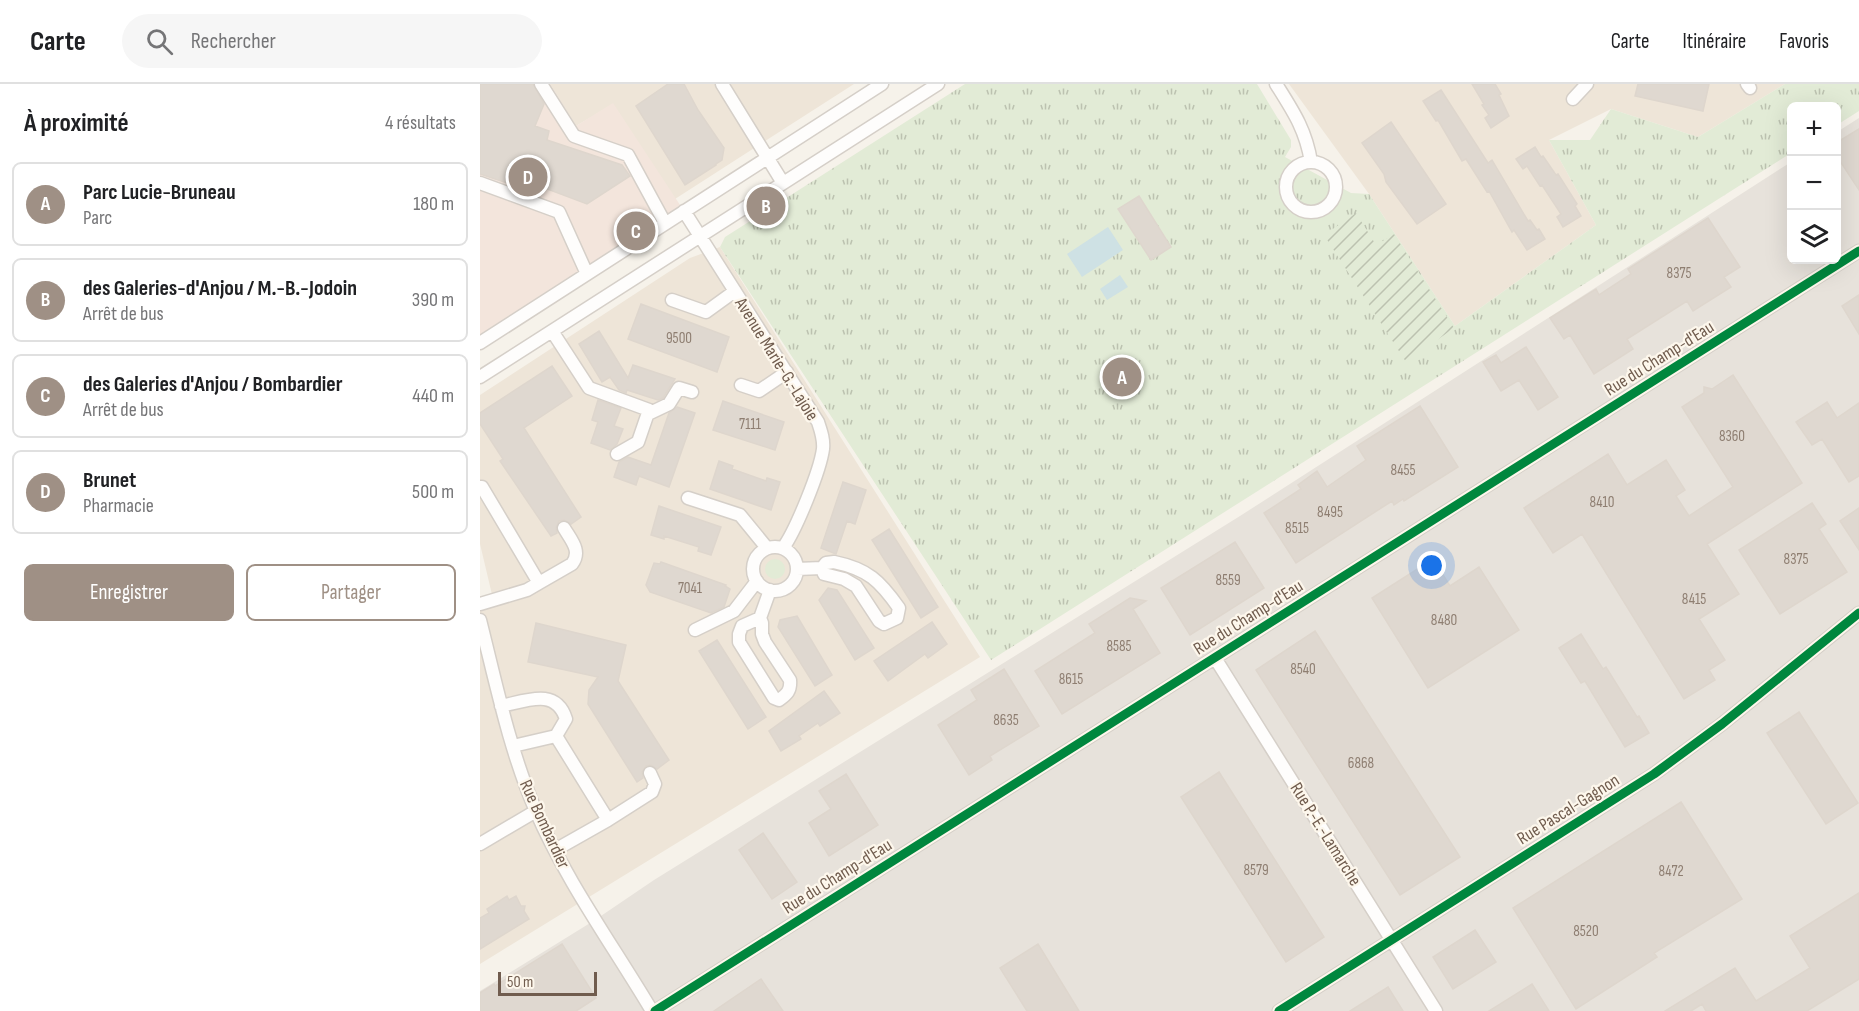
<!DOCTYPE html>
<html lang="fr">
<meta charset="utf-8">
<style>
:root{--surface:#fff;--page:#f6f6f6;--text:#202124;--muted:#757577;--line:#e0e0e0;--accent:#9f9085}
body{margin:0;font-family:"Sofia Sans Condensed",sans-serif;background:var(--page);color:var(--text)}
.controls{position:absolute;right:18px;top:18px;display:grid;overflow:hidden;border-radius:9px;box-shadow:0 6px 24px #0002}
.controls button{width:54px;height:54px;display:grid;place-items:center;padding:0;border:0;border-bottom:2px solid var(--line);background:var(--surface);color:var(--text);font:30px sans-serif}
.scale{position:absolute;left:18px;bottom:15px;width:99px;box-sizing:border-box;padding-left:6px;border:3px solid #705c4e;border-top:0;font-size:16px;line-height:21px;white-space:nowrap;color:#705c4e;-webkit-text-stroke:4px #fdf7ec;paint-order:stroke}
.you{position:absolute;left:952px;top:482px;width:21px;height:21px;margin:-15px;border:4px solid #fff;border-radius:50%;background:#1a73e8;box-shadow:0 0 0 9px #1a73e833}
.badge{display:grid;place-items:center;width:39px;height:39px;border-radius:50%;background:var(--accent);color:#fff;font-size:20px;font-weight:700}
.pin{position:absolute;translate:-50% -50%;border:3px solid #fff;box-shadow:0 2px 6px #0006}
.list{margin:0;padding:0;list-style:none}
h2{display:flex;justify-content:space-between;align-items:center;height:78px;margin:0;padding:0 24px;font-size:26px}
h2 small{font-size:20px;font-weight:400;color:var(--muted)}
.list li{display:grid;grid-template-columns:39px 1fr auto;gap:18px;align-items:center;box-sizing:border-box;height:84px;margin:0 12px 12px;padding:0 12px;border:2px solid var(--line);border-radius:9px}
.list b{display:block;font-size:22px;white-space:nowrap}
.list p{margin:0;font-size:20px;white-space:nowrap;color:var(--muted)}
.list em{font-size:20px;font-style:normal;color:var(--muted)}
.actions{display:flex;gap:12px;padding:18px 24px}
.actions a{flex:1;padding:14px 0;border:2px solid var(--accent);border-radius:9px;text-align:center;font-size:21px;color:var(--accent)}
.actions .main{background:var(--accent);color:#fff}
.icon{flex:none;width:33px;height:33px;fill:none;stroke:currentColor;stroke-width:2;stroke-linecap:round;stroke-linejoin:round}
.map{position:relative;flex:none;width:1379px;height:927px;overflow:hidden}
header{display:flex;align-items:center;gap:36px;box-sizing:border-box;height:84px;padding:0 30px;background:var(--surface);border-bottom:2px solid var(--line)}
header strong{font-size:28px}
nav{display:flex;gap:33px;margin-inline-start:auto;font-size:21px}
.search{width:420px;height:54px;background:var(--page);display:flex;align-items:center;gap:15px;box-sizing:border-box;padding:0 21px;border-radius:33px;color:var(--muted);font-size:22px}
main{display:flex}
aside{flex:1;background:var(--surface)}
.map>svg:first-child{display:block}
.residential{fill:#eee5d8}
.commercial{fill:#f3e5dc}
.industrial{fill:#e7e2db}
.grass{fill:#e2ebd6}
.park{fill:url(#park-tufts)}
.garden{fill:url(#garden-furrows)}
.water{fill:#cee1e4}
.building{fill:#dfd8d0;stroke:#ded6cd;stroke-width:1.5}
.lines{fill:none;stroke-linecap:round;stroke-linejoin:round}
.minor-casing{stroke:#d5cfc8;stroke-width:15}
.minor{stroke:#fefdfc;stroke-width:12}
.cycleway-casing{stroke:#fdf7ec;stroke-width:13}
.cycleway{stroke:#00873e;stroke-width:9}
.labels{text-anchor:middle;stroke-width:4.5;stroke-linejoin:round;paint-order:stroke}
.number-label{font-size:15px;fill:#8e7e71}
.street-label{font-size:18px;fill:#705c4e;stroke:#fdf7ec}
</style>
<header>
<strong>Carte</strong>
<div class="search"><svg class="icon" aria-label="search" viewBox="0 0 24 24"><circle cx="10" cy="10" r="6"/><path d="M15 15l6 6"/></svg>Rechercher</div>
<nav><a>Carte</a><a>Itinéraire</a><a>Favoris</a></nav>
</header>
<main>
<aside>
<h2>À proximité<small>4 résultats</small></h2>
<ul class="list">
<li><span class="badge">A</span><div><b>Parc Lucie-Bruneau</b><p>Parc</p></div><em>180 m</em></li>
<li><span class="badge">B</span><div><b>des Galeries-d'Anjou / M.-B.-Jodoin</b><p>Arrêt de bus</p></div><em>390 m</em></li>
<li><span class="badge">C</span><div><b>des Galeries d'Anjou / Bombardier</b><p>Arrêt de bus</p></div><em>440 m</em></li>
<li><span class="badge">D</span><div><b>Brunet</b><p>Pharmacie</p></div><em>500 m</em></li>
</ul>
<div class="actions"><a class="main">Enregistrer</a><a>Partager</a></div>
</aside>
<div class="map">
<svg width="1379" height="927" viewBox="0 0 1379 927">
<defs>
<pattern id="park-tufts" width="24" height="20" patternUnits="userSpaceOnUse" patternTransform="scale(1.5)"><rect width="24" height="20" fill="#e2ebd6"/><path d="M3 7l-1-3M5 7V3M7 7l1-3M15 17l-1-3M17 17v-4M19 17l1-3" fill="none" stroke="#bcc2b0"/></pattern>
<pattern id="garden-furrows" width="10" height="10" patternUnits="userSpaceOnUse" patternTransform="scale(1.5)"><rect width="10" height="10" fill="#e2ebd6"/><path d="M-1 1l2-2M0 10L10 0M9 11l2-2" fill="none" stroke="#bcc2b0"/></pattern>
</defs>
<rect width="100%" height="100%" fill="#f6f2ea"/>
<path class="residential" d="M70 0H374L195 115 133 20 96 42Z
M809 0H1305L1218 53 1131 25 1069 56 1116 141 975 242 889 110Z
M240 163 500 573 0 880V522L14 519 0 460V311L210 174Z"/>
<path class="commercial" d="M0 0H70L96 42 133 19 204 127 0 259Z"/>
<path class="industrial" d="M1379 34V927H0V907L115 836 174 796 760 432 1311 78 1312 176H1356L1357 48Z"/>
<path class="grass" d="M285 485a10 10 0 1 1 20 0a10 10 0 1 1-20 0Z"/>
<path class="park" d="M485 0H777L811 56V63L805 73 871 109 889 110 975 242 1116 141 1069 56H1110L1131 25 1218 53 1305 0H1379V27L1357 41 1356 22H1312L1311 69 511 576 240 163 245 153Z"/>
<path class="garden" d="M876 129 896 161 914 150 974 244 926 278 844 151Z"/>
<path class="water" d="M628 143 643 166 602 193 587 170Z
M640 191 648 203 627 216 620 205Z"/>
<path class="building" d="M0 0H53L64 20 55 42 69 47 67 56 142 81 150 92 107 120 33 92V101L0 90Z
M188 0H204L218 26 244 64 242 76 236 80V81L205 101 156 22Z
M992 0H1015L1021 10 1019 11 1029 32 1011 44 1005 34 1009 31 1002 21 1004 20Z
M1158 0H1229L1223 27 1155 12Z
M961 6 1008 79 1012 76 1048 137 1050 136 1057 146 1059 145 1065 155 1047 166 1034 146 1032 148 1009 107 1007 108 986 75 982 77 958 36 956 37 943 17Z
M911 38 966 120 937 140 906 98 904 90 882 59Z
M1379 45V106L1356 71V59Z
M1055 63 1061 73 1063 72 1076 91 1078 90 1097 120 1095 122 1101 132 1083 143 1077 133 1081 130 1062 101 1060 102 1047 82 1043 85 1036 75Z
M659 112 691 163 671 176 638 125Z
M1228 134 1260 183 1244 193 1251 203 1213 227 1207 217 1147 255 1153 265 1114 290 1090 251 1084 255 1070 234 1116 205 1119 211 1151 190 1148 185Z
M1379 211V250L1362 222Z
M161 220 249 253 237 288 148 255Z
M119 247 148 294 153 281 195 295 183 314 178 316 147 306 146 309 139 306 130 293 122 298 99 260Z
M1046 263 1078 313 1058 326 1039 296 1021 307 1003 278 1016 271 1021 279Z
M72 282 92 312 44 344 101 433 91 440 84 436 79 437 76 444 77 449 71 452 20 377 23 375 0 340V329Z
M1253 291 1322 399 1227 460 1259 510 1219 535 1245 576 1229 586 1235 596 1204 615 1102 450 1073 469 1044 424 1128 370 1147 401 1186 376 1205 406 1196 412 1209 432 1253 403 1202 323 1224 309V303L1232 305Z
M118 316 141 324 134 342 143 345 137 360 130 366 111 359 118 338 112 336Z
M243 317 304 338 295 366 233 346Z
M1347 318 1357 334 1379 319V392L1369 398 1342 355 1332 361 1316 338Z
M940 322 978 383 924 417 923 415 914 421 912 417 816 479 784 429 821 405 818 401 837 387 847 403 886 376 877 362Z
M197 323 215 329 189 403 159 392 156 401 134 393 139 378 148 373 171 381 189 329Z
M239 377 253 382 252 385 286 397 287 394 300 398 291 426 230 405Z
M363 398 386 406 375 440 367 437 356 470 341 464Z
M1332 419 1346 440 1339 445 1367 488 1300 530 1259 466Z
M179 422 241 443 231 471 218 467 219 463 184 452V455L171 451Z
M1379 424V466L1360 437Z
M409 445 458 523 441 534 392 456Z
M755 458 784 504 710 551 681 504Z
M953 475 970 502 999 483 1039 546 948 604 892 514Z
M181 478 246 501 245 502 250 505 244 523 231 529 170 508 166 501 174 479 180 480Z
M348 504 357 506 394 564 375 576 339 516Z
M650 514 666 517 653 525 680 569 582 630 555 587 615 549 609 540Z
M317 532 352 591 335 602 298 543 300 536Z
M452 538 467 560 448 574 445 570 408 597 394 577Z
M56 539 146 561 138 597 189 676 177 685 171 681 166 682 162 688 163 694 157 698 108 620 109 606 118 593 48 578Z
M835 547 980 773 920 811 776 586Z
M1101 550 1123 585 1126 583 1157 633 1159 632 1169 649 1145 663 1105 597 1101 599 1079 564Z
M237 556 286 633 268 645 219 567Z
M524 585 559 642 510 672 512 676 489 691 458 641 497 616 491 606Z
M344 607 360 629 340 642 338 639 319 652 321 655 301 667 289 647Z
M1319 628 1378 719 1346 740 1287 649Z
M739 688 844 853 806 878 701 713Z
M366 690 398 741 349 772 329 739 351 725 339 707Z
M1201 718 1262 815 1174 869 1177 873 1096 925 1033 824Z
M283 749 317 798 292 815 259 766Z
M1379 809V895L1327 927H1226L1222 920 1211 927H1185L1255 884 1276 917 1330 884 1310 852Z
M27 812 29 816 36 812 41 822H45L44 827 49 835 0 865V834L9 829 7 825Z
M995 846 1016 878 973 905 953 873Z
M82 860 116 914 96 927H0V909L14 900 15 902Z
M558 860 599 927H547L520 884Z
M281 895 303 927H234Z
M1052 900 1069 927H1009Z
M908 903 923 927H870Z"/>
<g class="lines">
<g class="minor-casing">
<path id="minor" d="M61 0 94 52 148 71 185 139
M242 0 303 99
M796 0C813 27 826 46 831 78
M1267 0 1270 4
M1093 15 1107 0
M806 103a25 25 0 1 1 50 0a25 25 0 1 1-50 0Z
M0 99 79 128 107 190
M204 127 338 338C341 347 344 355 343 365 340 387 316 446 303 464
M192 216 226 228 255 207
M72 247 109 304 169 326 158 358 137 370
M0 259 402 0
M0 293 458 0
M261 301 279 307 307 288
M168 330 189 320 199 304 212 308
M0 403H2L59 499 47 506 0 520
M208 414 260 431 287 464
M273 485a22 22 0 1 1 44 0a22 22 0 1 1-44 0Z
M354 478C388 485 400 497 419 524L417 534 404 540 399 537 376 502 364 495 344 490 342 484 346 479Z
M317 485 342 484
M59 499 92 480C102 467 91 456 84 444
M280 534 262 542 259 550V558L294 614 299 616C307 610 311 607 310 596L285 558 282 550V539L280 534 290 506
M0 536C16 599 29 664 55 725 86 797 132 860 172 927
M215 546 254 527 277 497
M735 574 956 927
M21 622C46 617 76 603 86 635L76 652
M33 662 76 652 128 736 75 766
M128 736 172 708 175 700 170 689
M0 760 56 727
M175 927 1379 167
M799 927 1174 690 1242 640 1379 529"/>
</g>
<use href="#minor" class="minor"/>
<g class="cycleway-casing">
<path id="cycleway" d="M175 927 1379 167
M799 927 1174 690 1242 640 1379 529"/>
</g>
<use href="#cycleway" class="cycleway"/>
</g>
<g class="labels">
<g class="number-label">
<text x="1199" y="194">8375</text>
<text x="199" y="259">9500</text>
<text x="270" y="345">7111</text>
<text x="1252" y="357">8360</text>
<text x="923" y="391">8455</text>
<text x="1122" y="423">8410</text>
<text x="850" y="433">8495</text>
<text x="817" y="449">8515</text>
<text x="1316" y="480">8375</text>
<text x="748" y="501">8559</text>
<text x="210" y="509">7041</text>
<text x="1214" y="520">8415</text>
<text x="964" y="541">8480</text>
<text x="639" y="567">8585</text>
<text x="823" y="590">8540</text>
<text x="591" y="600">8615</text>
<text x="526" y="641">8635</text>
<text x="881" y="684">6868</text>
<text x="776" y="791">8579</text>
<text x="1191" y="792">8472</text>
<text x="1106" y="852">8520</text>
</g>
<g class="street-label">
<text transform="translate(1179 274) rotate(-32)" y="6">Rue du Champ-d'Eau</text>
<text transform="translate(297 275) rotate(58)" y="6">Avenue Marie-G.-Lajoie</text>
<text transform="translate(768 533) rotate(-32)" y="6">Rue du Champ-d'Eau</text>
<text transform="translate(1088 725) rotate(-32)" y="6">Rue Pascal-Gagnon</text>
<text transform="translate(65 740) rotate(65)" y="6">Rue Bombardier</text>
<text transform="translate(846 750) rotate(58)" y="6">Rue P.-E.-Lamarche</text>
<text transform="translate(357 792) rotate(-32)" y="6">Rue du Champ-d'Eau</text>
</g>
</g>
</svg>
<div class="controls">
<button>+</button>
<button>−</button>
<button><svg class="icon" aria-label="layers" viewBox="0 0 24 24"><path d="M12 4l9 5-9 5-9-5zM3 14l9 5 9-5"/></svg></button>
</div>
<div class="scale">50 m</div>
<div class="you"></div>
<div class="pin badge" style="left:642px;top:293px">A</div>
<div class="pin badge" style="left:286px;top:122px">B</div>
<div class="pin badge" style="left:156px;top:147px">C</div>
<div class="pin badge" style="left:48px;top:93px">D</div>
</div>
</main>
